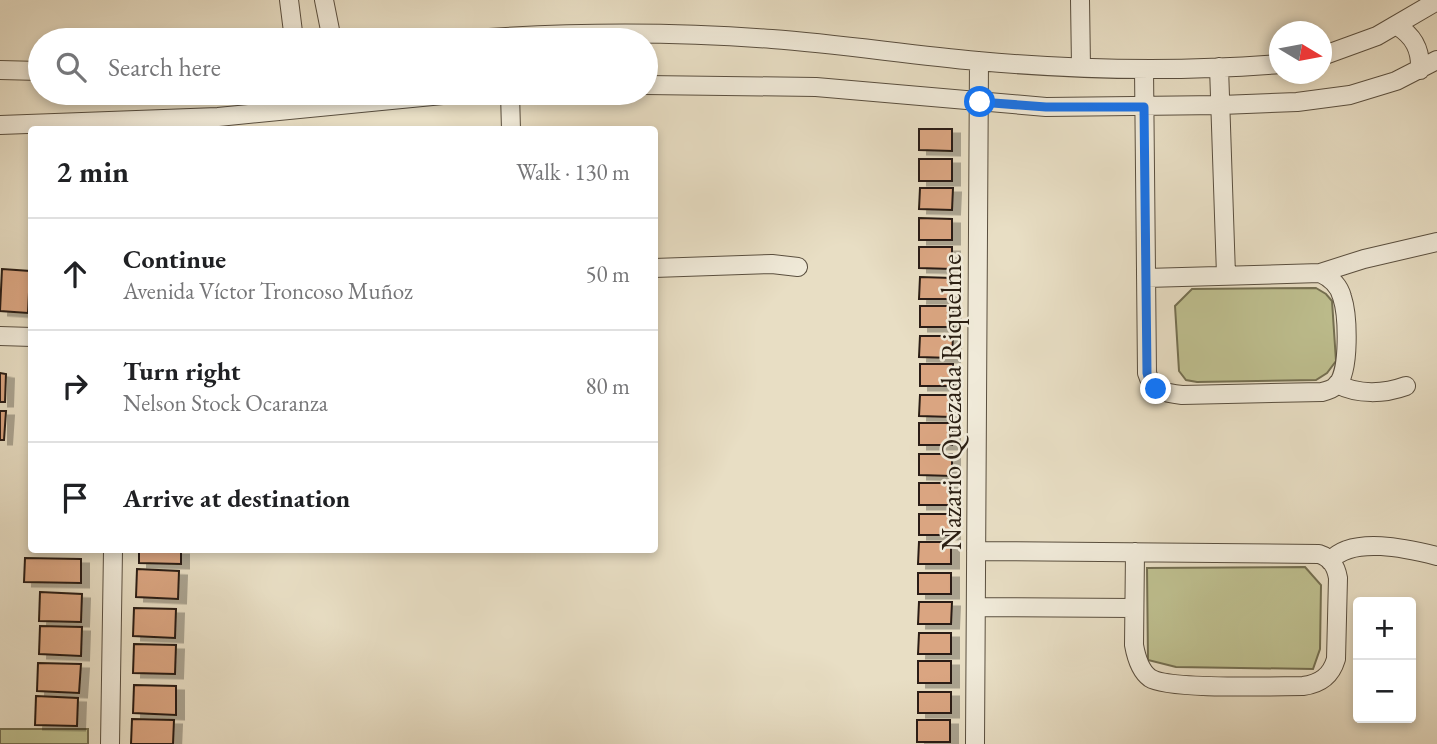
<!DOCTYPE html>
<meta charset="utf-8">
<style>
:root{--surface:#fff;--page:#f6f6f6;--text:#202124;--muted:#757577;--line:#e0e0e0}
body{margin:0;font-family:"EB Garamond",serif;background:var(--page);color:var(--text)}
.controls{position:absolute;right:21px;bottom:21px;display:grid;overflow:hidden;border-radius:7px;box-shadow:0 4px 10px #0003}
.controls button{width:63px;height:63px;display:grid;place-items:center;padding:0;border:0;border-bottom:2px solid var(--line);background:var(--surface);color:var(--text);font:35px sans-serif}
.compass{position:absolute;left:1269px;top:21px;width:63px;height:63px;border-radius:50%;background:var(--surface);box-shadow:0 4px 10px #0003;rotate:100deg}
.stop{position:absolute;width:21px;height:21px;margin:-16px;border:5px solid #1a73e8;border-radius:50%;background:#fff}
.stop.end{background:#1a73e8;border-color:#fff;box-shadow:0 2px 7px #0008}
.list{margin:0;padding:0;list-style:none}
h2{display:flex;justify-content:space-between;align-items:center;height:91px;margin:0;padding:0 28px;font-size:30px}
h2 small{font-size:23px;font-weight:400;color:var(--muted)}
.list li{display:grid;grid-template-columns:46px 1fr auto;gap:21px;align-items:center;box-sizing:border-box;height:112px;padding:0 28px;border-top:2px solid var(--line)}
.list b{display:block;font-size:26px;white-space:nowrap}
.list p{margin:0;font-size:23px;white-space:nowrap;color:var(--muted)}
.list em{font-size:23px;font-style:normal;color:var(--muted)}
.icon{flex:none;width:38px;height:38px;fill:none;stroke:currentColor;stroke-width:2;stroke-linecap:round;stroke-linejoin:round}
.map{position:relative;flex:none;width:1437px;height:744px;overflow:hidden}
.search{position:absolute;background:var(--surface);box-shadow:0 4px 10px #0003;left:28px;top:28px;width:630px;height:77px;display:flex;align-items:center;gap:18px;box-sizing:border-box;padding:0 24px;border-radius:38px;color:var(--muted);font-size:26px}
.panel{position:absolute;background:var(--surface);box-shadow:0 4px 10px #0003;left:28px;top:126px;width:630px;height:427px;border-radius:7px}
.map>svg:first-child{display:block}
.green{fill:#bebf8f;stroke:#746f51;stroke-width:2}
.building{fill:#daa581;stroke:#2b1f13;stroke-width:2;filter:url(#shadow)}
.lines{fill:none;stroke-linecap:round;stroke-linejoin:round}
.minor-casing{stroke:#5a4f3f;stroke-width:20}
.minor{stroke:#f0ead9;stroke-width:18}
.route{stroke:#1a73e8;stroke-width:9}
.labels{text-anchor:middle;stroke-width:5;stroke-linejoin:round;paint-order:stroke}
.street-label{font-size:28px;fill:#2b1f13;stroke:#f0ead9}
</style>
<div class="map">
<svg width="1437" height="744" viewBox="0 0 1437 744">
<defs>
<filter id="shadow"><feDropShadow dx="8" dy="4.5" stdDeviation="0" flood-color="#0004"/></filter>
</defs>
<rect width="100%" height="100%" fill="#e8dec4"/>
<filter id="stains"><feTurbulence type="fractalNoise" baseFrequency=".00286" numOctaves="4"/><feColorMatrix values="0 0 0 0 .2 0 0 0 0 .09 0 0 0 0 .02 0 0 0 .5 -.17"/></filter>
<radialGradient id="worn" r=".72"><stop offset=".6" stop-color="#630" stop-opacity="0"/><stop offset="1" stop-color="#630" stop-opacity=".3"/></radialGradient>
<path class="green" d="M1316 288 1326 294 1332 301 1336 361 1327 373 1316 380 1197 382 1186 380 1179 371 1175 306 1192 289Z
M1305 567 1321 585 1320 649 1313 669 1176 667 1148 660 1147 568Z
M0 729H88V744H0Z"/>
<path class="building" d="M919 129H952V151L919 150Z
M919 159H952V181H919Z
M920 188H953L952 210 919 209Z
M919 218 952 219V240H919Z
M919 247H952V269L919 268Z
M2 269 30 271 28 313 0 311Z
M920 277 952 278V299H919Z
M920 306H953V327H920Z
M920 336H953L952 358 919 357Z
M920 364H953V386H920Z
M0 373 6 374 5 402H0Z
M920 395H953L952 417 919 416Z
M0 411H6L4 440H0Z
M919 423H952V445H919Z
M919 454H952V476L919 475Z
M919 483H952V505H919Z
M919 514H952V535H919Z
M919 542H951V564H918Z
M139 550H181V564L139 563Z
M25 558 81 559V583L24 582Z
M137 569 179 571 178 599 136 597Z
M918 573H951V594H918Z
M40 592 82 594 81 622 39 621Z
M919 602H952L951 624H918Z
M134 608 176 609 175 638 133 636Z
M40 626 82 627 81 656 39 654Z
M919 633H951V654H918Z
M134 644 176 645 175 674 133 673Z
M918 661H951V683H918Z
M38 663 81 664 79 693 37 691Z
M134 685 176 686V715L133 713Z
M918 692H951V713H918Z
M36 696 78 698 77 726 35 725Z
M132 719 174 720 173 744H131Z
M917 720H950V742H917Z"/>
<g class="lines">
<g class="minor-casing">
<path id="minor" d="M289 0 294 40
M324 0 332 40
M1080 0 1081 66
M1397 26C1414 36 1421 50 1420 70
M459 40C563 32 668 31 772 39 841 44 909 55 978 61 1077 70 1180 72 1280 64
M1322 56 1377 36 1437 1
M1219 67 1226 275
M1144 69 1147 373C1152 391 1165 393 1182 395L1322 392C1326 391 1333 389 1337 385 1350 371 1348 315 1342 297 1339 285 1331 278 1320 273L1146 278
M0 70 40 71
M646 85 816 87 1046 107 1221 105 1297 102 1350 95 1396 81 1437 60
M510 93 511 130
M0 125 218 117 463 93
M654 268 772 264 798 267
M1320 273 1364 259 1437 242
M0 336 32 337
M1337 384C1358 395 1384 394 1406 386
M976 551 1319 554C1331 558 1336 566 1338 578L1336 659C1331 676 1320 684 1303 686 1275 686 1168 690 1150 678 1140 671 1136 656 1134 645L1135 552
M1330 561C1352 535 1409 549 1437 556
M976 607 1134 608
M110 744 113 550
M975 744 979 61"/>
</g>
<use href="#minor" class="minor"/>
</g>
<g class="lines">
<path class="route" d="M980 102 1046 107H1144L1147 373 1149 381 1156 389"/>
</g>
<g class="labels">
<g class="street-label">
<text transform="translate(951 402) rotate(-90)" y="10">Nazario Quezada Riquelme</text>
</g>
</g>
<rect width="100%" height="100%" filter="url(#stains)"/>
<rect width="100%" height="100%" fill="url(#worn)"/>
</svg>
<div class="controls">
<button>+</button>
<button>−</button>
</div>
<svg class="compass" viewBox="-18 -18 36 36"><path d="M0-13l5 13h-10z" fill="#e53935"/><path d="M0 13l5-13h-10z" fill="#757577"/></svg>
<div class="stop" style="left:980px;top:102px"></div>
<div class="stop end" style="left:1156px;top:389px"></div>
<div class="search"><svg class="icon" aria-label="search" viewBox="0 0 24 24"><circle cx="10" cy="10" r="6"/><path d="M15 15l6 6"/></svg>Search here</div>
<section class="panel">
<h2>2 min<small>Walk · 130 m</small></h2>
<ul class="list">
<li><svg class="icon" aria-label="ahead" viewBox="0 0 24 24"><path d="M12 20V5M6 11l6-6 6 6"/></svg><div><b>Continue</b><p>Avenida Víctor Troncoso Muñoz</p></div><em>50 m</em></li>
<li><svg class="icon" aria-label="right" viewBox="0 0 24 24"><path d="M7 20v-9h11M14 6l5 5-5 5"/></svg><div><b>Turn right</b><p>Nelson Stock Ocaranza</p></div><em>80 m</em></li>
<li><svg class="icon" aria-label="arrive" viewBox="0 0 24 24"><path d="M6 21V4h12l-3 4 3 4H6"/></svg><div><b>Arrive at destination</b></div></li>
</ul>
</section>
</div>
